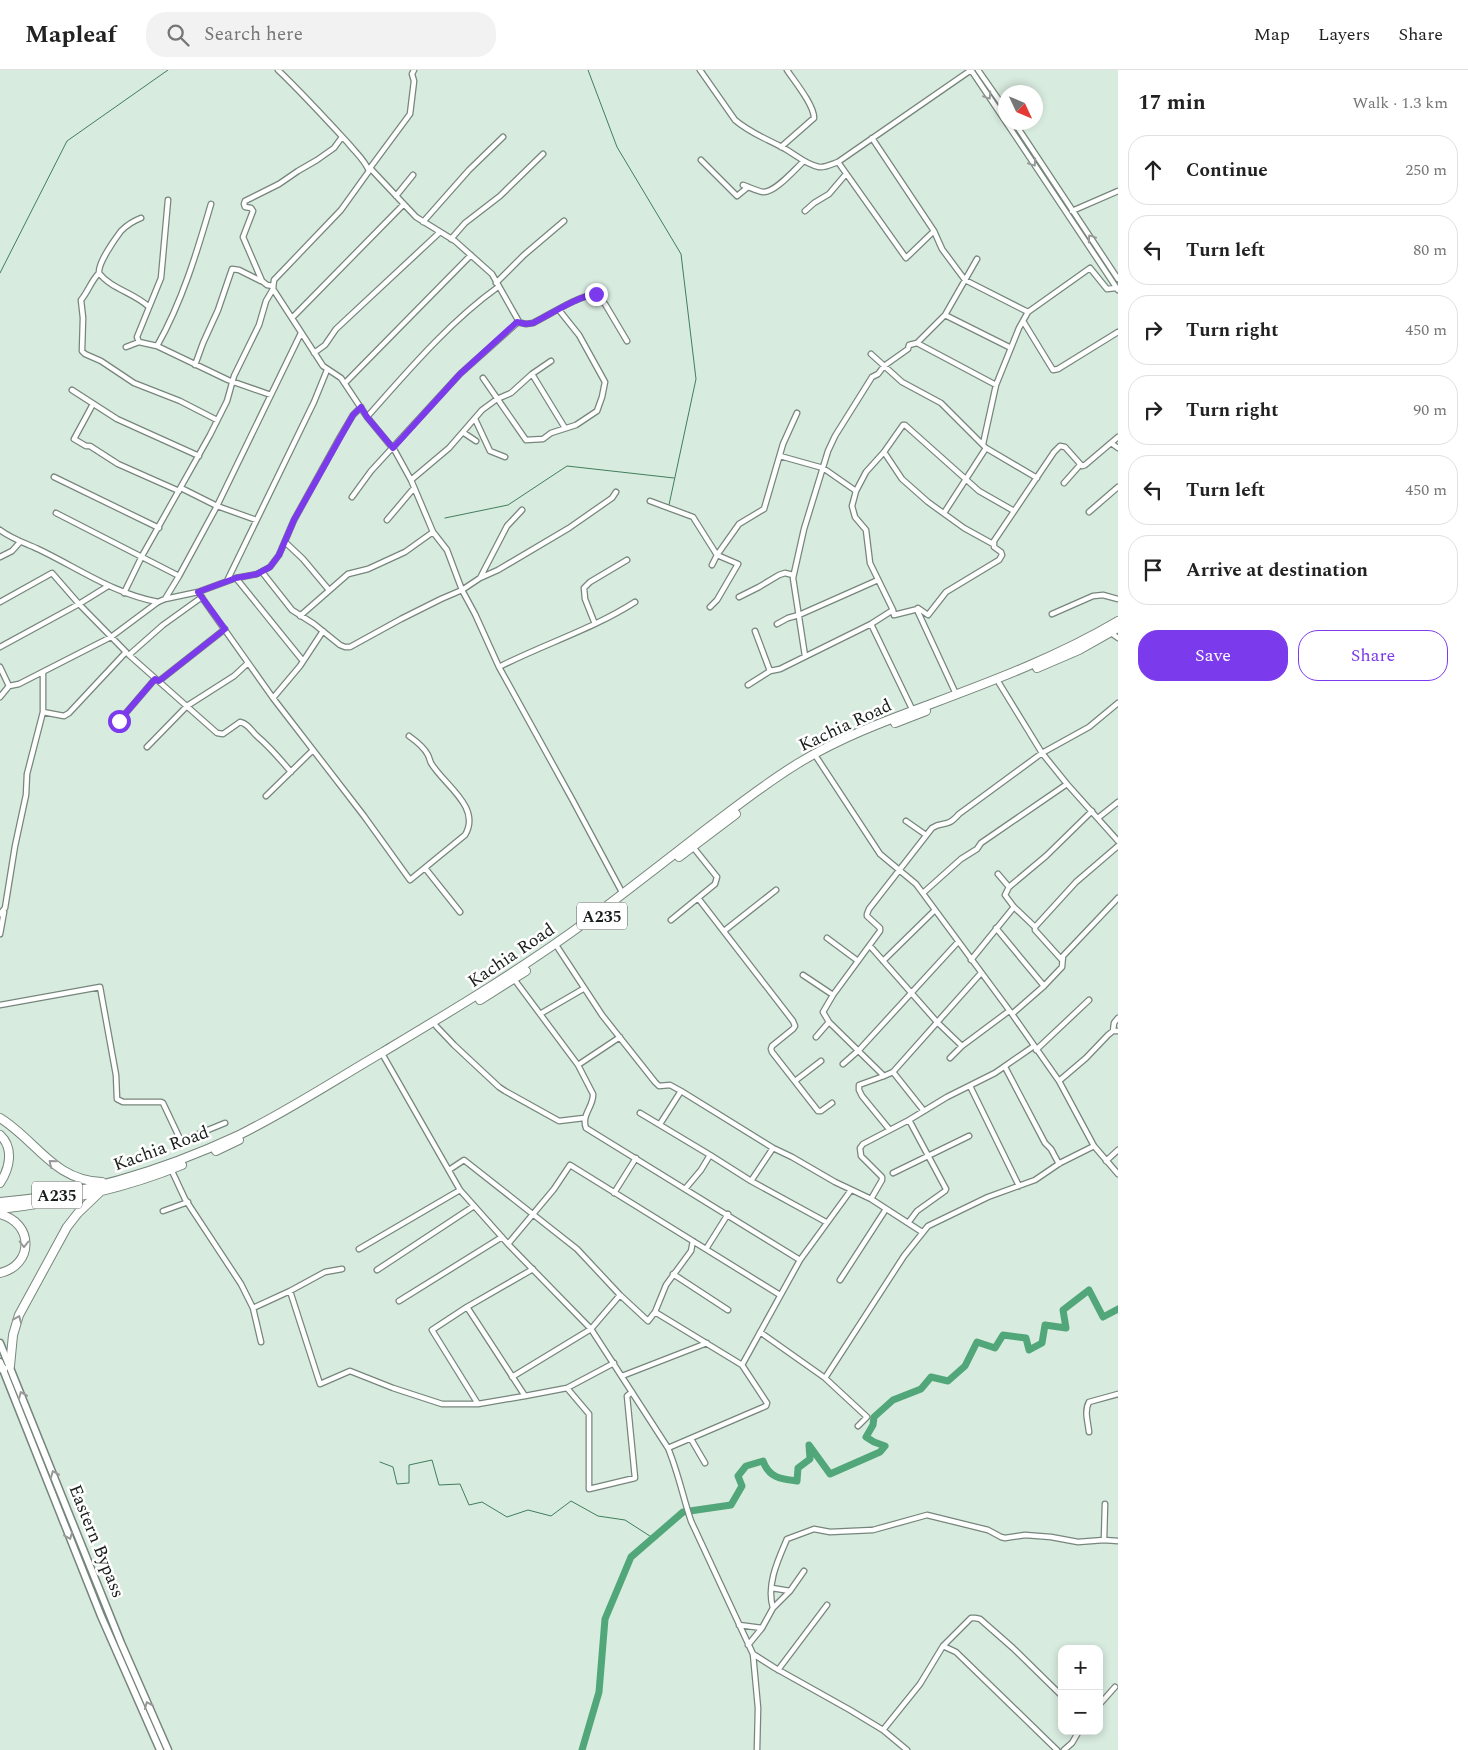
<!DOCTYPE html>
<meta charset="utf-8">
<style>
:root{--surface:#fff;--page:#f2f2f2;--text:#222;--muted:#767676;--line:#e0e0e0;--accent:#7c3aed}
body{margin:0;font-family:Spectral,serif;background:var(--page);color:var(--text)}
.controls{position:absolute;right:15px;bottom:15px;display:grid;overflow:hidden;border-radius:10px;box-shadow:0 2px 8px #0003}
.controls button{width:45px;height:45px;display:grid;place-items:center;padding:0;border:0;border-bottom:1px solid var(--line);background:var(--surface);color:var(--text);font:25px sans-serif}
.compass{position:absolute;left:998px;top:15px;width:45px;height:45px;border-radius:50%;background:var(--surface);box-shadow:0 2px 8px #0003;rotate:134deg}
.stop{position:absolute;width:15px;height:15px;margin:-11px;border:4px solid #7c3aed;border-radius:50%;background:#fff}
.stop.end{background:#7c3aed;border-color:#fff;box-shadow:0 1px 5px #0008}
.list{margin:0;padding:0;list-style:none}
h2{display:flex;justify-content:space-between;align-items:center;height:65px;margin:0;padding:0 20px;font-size:21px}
h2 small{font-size:16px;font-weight:400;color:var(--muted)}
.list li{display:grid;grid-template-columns:32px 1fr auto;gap:15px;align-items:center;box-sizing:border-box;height:70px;margin:0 10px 10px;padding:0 10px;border:1px solid var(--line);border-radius:20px}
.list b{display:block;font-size:19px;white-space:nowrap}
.list em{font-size:16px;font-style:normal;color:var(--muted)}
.actions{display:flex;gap:10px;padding:15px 20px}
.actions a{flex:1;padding:11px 0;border:1px solid var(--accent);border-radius:20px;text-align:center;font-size:18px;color:var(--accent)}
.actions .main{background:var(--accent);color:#fff}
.icon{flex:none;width:28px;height:28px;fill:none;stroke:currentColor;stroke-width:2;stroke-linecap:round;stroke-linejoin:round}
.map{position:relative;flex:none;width:1118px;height:1680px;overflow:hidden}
header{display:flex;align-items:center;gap:30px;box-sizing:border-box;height:70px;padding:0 25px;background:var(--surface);border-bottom:1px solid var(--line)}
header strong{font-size:24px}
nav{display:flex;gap:28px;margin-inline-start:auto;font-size:18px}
.search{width:350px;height:45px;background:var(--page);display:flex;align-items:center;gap:12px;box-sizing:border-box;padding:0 18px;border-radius:20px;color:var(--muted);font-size:19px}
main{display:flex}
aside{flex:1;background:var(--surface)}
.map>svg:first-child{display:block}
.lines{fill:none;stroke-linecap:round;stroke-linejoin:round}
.stream{stroke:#407e5c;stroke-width:1}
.river{stroke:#51a779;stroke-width:7}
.street-casing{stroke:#76867c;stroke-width:7}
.primary-casing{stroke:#76867c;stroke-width:9}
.highway-casing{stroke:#76867c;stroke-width:10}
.street{stroke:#fff;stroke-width:4.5}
.primary{stroke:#fff;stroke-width:6}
.highway{stroke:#fff;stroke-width:8}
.oneway{stroke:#979a98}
.route{stroke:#7c3aed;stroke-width:6}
.labels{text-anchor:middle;stroke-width:5;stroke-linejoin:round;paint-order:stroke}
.shield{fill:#fff;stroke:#5d625f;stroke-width:1}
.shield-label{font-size:16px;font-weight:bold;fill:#181e1a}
.street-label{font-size:18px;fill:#181e1a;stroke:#fff}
</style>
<header>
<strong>Mapleaf</strong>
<div class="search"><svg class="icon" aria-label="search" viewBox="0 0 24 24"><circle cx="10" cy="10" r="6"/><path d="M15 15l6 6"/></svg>Search here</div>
<nav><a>Map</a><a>Layers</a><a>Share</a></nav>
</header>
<main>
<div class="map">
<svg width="1118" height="1680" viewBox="0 0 1118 1680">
<rect width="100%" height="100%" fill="#d8ebdf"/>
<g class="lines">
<path class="stream" d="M588 0 617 77 681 184 696 309 669 435
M0 203 67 71 168 0
M445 448 508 435 567 396 674 408
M380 1392 393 1397 397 1414 409 1413V1395L432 1390 439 1415 460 1414 469 1435 482 1432 507 1447 528 1440 551 1446 571 1431 598 1446 625 1450 653 1468"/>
<path class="river" d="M582 1680 599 1622 605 1549 631 1487 683 1442 731 1435 742 1416 738 1406 746 1396 763 1391C769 1408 781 1409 797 1411L798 1398 810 1389 809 1375 830 1404 880 1382 885 1376 874 1372 866 1367 873 1355 874 1347 893 1330 921 1319 931 1307 948 1311 965 1296 977 1272 995 1278 1003 1265 1026 1268 1029 1280 1042 1273 1045 1255 1066 1258 1063 1240 1089 1220 1103 1247 1118 1239"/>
<g class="street-casing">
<path id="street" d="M278 0C302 23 325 48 348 73 355 82 365 90 369 101L341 140 274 210 273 219 323 296 341 308 367 347 395 381 411 410 433 462 447 480 462 520 475 544 499 597 572 729 623 824
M700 0 735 50C751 64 770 70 787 80 797 86 807 95 819 97 825 98 832 94 838 92L971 0
M971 0 1006 52
M978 0 1006 40
M1006 52 1118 220
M1014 52 1118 209
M872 68 934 161 942 179 965 210 1028 242
M781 77 814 48C814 35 795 12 787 0
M701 90 737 126 748 117
M838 92 906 188 934 161
M370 98 410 44 414 11 412 4 414 0
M743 115C749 117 757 121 763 122 775 123 795 99 804 91
M396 126 413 105
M805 141 814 133 829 124 846 104
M1072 141 1118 121
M141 148C133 151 127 155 121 161 115 169 98 193 99 203 91 211 88 222 81 230L83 248 82 281 85 284 101 291 134 313 180 331 217 350
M423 152 469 100 503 67
M451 169 465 153 500 126 543 84
M99 203C111 219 135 223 149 237
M496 213 524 185 564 151
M273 216 267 215 262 211 243 167 253 141 251 138 245 137 244 134 245 131 279 114 298 101 317 90 334 78 342 67
M945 245 1011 278
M292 248 404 134
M1023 251 1053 300 1058 299 1118 262
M517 252 526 254 533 253C551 244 578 226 596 224L605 234 627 271
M139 272 137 267 161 208 168 130
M917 273 945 245 977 189
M157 276C182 232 197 182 211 134
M126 277 139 272 157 276 228 310 271 325
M314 283 325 275 336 259 440 162
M871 284 902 312 941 333 986 378 1037 408
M195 295 203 273 218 240 232 199 239 200 261 211
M532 304 565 358
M483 308 526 370 543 369 551 363 576 355 597 341 602 327 605 312 579 265 559 240
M345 313 471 185
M72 320 117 349 199 386
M93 334 74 369 86 376H90L118 394 179 421
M367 347C407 302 449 252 498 217
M475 349 490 381 505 387
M464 363 476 371
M1111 373 1118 378
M983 374 996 315 1019 258 1028 242 1090 198 1107 219 1116 218
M884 382 902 409 928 432 964 458 993 474
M780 386 823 398 856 421
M54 407 159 458
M411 410 449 378 482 340 497 329 511 323 532 304 551 291
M1064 413 1080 395
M181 418 217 436 256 450
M352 427 371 401 460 304 516 254 518 250 492 204 455 171 416 147 370 98H368
M650 431 693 447 717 485 712 495
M1089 442 1118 417
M56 443 179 506
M944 443 986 378
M387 450 414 418
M0 460C12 469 25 473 38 479 78 498 114 524 158 532
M285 472 303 489 329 520
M0 487 12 481 20 472
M262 502 292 540 314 554 340 575 345 577H350L401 549 441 529 462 520 480 508 498 500 569 458 612 428 616 422
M236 508 303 591
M480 508 507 456 522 440
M227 511 314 332 327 300
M198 522 273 628 364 746 410 810 465 765C482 737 443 714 431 693 430 691 429 687 428 685 424 677 416 671 409 666
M124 523 142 486 210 365 227 331 234 306 259 255 266 231 273 219
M739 527 759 517 779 505 785 503 793 505
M165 529 179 506 217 436 301 263
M0 532 52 503 79 534 129 585 217 663 223 664 240 652C249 654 251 661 258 667 270 677 280 689 291 702
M710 537 717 530 738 494 717 485 739 454 764 439 783 374 797 343
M893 540 870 493 866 460 855 447 852 436 856 421 866 402 884 382 903 355H905L979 421 1014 441
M1052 544 1093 526 1103 525 1118 529
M300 546 348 504 368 499 405 482 433 462
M595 554 585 529 584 518 590 512 627 490
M777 554 788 548 799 545 878 510
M871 554 913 641
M755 561 770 601
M1111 563 1118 568
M0 577 79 534 108 516
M129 585 163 555 202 527
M805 586 793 508 804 459 828 381 835 366 872 307 878 304 884 296 908 279 909 275 917 273 996 315
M0 597 9 616
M499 597C544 574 593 559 635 532
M159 611 225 559
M999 613 1042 683 1067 714 1118 771
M748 615 770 601 780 599 871 554 893 540 894 545 918 539
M956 624 918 542V538L928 545 946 522 999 490 1002 485 1001 482 994 477V471L1054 382 1060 376 1065 377 1082 396 1085 395 1118 367
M0 627 9 616 19 614 111 567 158 532 165 529 198 522 236 508 257 504 270 497 279 485 294 450 340 367 353 345 361 337
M273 628 300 596 323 561
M43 642 64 646 69 643 126 582
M120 659 119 651 155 609
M147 677 187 636 234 606 248 593
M817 688 880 784 916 814 1012 944 1059 1011 1094 1076 1118 1104
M266 726 313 680
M1098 748 1118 732
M906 751 926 765
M425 798 460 842
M998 804 1009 817
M923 823 961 789 977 779 981 773 1067 714
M698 828 793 951 795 956 793 959 772 976 771 979 772 982 818 1041H821L832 1033
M0 844 5 838 15 776 26 725 27 704 43 642V603
M671 850 715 814 717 807 693 777
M1035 857 1076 812 1118 776
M996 858 1044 916
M724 861 776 820
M0 864 4 842
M827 868 858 891
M870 876 937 952 962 976
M558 878 602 945 655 1012 659 1016 670 1015 681 1021
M971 890 1014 837
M1062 890 1035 860V857L1014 837 1005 825 1009 817 1046 786 1092 741
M883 891 935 840
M803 905 833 925
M514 909 578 995 593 1024C594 1036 581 1045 586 1058L800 1190
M0 935 100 917 116 1005 117 1029 123 1032H161L163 1033 181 1071 225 1053
M540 944 583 919
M1012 944 1044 916 1062 897 1063 886 1118 828
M436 956 454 975 499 1017 505 1021 559 1051 584 1048
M1113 961 1114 953 1118 948
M816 967 829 952
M1036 980 1089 930
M384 987 460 1120 508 1174 591 1259 668 1378C678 1402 683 1427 691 1451L753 1584 775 1598 850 1640 883 1660 907 1680
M950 988 962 976 1009 941
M843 994 859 980 958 872
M578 995 620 967
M1005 997 1045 1073 1051 1079 1059 1094
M893 1002 924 1041
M884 1006 829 952 823 942 833 925 880 861V858L867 846V844L869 839 932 758C944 750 946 759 959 744L1042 683 1089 657 1118 633
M795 1011 821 991
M1059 1011 1086 988 1108 965 1113 961H1118
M970 1016 1019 1116
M640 1043 710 1085 751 1111 826 1152
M660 1054 681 1021 773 1078 792 1087 835 1112 871 1129 922 1162
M889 1059 862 1026 859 1020V1015L884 1006 893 1002 981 903
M1106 1091 1118 1080
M171 1099 185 1129 241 1214 253 1238 261 1272
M449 1100 464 1090 577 1179 620 1225 648 1251 655 1242 742 1295 767 1333 766 1336 668 1378
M893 1103 969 1066
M751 1111 773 1078
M685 1119 701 1100 710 1085
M614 1123 636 1088
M871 1129 882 1110V1107L861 1086 860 1078 863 1074 909 1050 947 1027 995 1003 1034 976
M163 1141 188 1132
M908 1153 917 1141 945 1121 946 1119 909 1050
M508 1174 554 1119 570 1095 780 1225
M359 1179 460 1120
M706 1179 728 1144
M377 1200 474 1136
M673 1204 728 1240
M840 1210 886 1139
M290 1221 325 1202 342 1199
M399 1231 502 1167
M467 1237 533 1199
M253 1238 290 1221 320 1314 350 1301 393 1318 442 1334H478L432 1260 467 1237 525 1326 567 1318 589 1344V1419L635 1408 627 1326 632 1322
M655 1242 666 1215 691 1181 693 1171
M760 1262 825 1308 904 1186 928 1156 988 1127 1035 1110 1060 1093 1094 1076
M742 1295 800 1190 851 1120
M622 1306 707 1273
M512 1307 591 1259 620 1225
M825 1308 867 1347 858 1356
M567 1318 614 1293
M478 1334 525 1326
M1089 1362C1088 1352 1084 1341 1089 1332L1118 1324
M691 1369 705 1393
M1104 1470 1105 1434
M772 1518 790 1521
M773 1538 790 1521 804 1501
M739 1555 762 1558
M748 1575 762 1558 773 1538C766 1515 778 1490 787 1469L814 1459 830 1462 873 1460 927 1445 988 1460 1001 1467 1005 1468 1025 1465 1051 1467 1078 1472 1104 1470 1118 1471
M943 1576 956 1582 1057 1680
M753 1584 758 1638 757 1680
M778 1600 827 1535
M1099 1635 1115 1617
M883 1660 920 1614 943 1576 971 1548H975L980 1549 1013 1578 1062 1626
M1064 1680 1072 1673 1079 1661"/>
</g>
<g class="primary-casing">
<path id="primary" d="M0 1273 121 1573 168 1680
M0 1292 101 1546 160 1680"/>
</g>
<g class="highway-casing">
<path id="highway" d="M1037 598 1079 580 1118 558
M895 653 926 641
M679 787 736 744
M480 930 526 901
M0 1048C36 1070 54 1111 102 1112
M0 1065C14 1078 10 1098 0 1113
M216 1081 239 1070
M0 1132C83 1125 164 1100 239 1065 288 1041 335 1010 383 982 453 940 522 899 587 851 628 820 668 789 709 757 738 735 766 713 797 694 839 668 885 651 931 634 995 610 1059 586 1118 551
M0 1139C62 1132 124 1119 182 1095
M0 1144C34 1153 34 1195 0 1203
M0 1296 3 1299
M10 1296 13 1265 19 1245 67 1157 78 1143 100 1122"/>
</g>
<use href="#street" class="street"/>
<use href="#primary" class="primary"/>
<use href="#highway" class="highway"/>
</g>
<defs><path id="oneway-chevron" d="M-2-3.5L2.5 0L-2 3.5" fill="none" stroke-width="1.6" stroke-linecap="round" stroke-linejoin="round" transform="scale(1.25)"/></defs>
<g class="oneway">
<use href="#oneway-chevron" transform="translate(988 26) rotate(56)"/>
<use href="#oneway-chevron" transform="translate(1033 93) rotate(56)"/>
<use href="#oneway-chevron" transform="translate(1091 168) rotate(-124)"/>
<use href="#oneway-chevron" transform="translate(52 1093) rotate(-141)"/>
<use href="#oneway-chevron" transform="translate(24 1174) rotate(90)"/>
<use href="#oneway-chevron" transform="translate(18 1249) rotate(-67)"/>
<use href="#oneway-chevron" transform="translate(22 1325) rotate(-112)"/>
<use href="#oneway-chevron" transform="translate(54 1404) rotate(-112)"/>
<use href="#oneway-chevron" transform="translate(69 1466) rotate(68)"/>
<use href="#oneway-chevron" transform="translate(148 1635) rotate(-113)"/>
</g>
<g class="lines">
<path class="route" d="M119 651 155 609 159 611 225 559 198 522 236 508 257 504 270 497 279 485 294 450 340 368 353 345 361 337 367 347 393 378 460 304 517 252 526 254 533 253C551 244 578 226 596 224"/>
</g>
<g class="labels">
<g class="shield">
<rect x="577" y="832.5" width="50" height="27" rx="4"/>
<rect x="32" y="1111.5" width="50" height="27" rx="4"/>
</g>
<g class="shield-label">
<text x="602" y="852">A235</text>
<text x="57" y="1131">A235</text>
</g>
<g class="street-label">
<text transform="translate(845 655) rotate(-25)" y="6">Kachia Road</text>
<text transform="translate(511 885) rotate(-34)" y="6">Kachia Road</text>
<text transform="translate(161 1078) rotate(-20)" y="6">Kachia Road</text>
<text transform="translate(97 1471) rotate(68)" y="6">Eastern Bypass</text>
</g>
</g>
</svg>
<div class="controls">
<button>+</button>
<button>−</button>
</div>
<svg class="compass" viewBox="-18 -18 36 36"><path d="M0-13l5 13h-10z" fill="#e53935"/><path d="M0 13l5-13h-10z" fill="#767676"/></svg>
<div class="stop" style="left:119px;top:651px"></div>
<div class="stop end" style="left:596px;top:224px"></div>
</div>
<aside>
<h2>17 min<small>Walk · 1.3 km</small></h2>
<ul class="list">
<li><svg class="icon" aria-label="ahead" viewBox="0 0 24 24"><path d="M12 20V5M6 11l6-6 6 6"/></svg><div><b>Continue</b></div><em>250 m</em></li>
<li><svg class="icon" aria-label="left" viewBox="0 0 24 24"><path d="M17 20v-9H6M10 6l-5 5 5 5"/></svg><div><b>Turn left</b></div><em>80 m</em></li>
<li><svg class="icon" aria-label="right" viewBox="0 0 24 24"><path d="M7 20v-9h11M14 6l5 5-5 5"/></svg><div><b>Turn right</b></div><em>450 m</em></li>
<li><svg class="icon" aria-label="right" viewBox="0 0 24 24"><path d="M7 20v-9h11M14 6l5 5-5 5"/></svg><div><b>Turn right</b></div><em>90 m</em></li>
<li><svg class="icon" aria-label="left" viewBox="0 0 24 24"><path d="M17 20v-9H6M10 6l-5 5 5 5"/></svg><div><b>Turn left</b></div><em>450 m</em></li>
<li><svg class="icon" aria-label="arrive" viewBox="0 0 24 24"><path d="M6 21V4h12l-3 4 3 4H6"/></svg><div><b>Arrive at destination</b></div></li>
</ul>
<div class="actions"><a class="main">Save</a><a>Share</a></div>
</aside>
</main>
